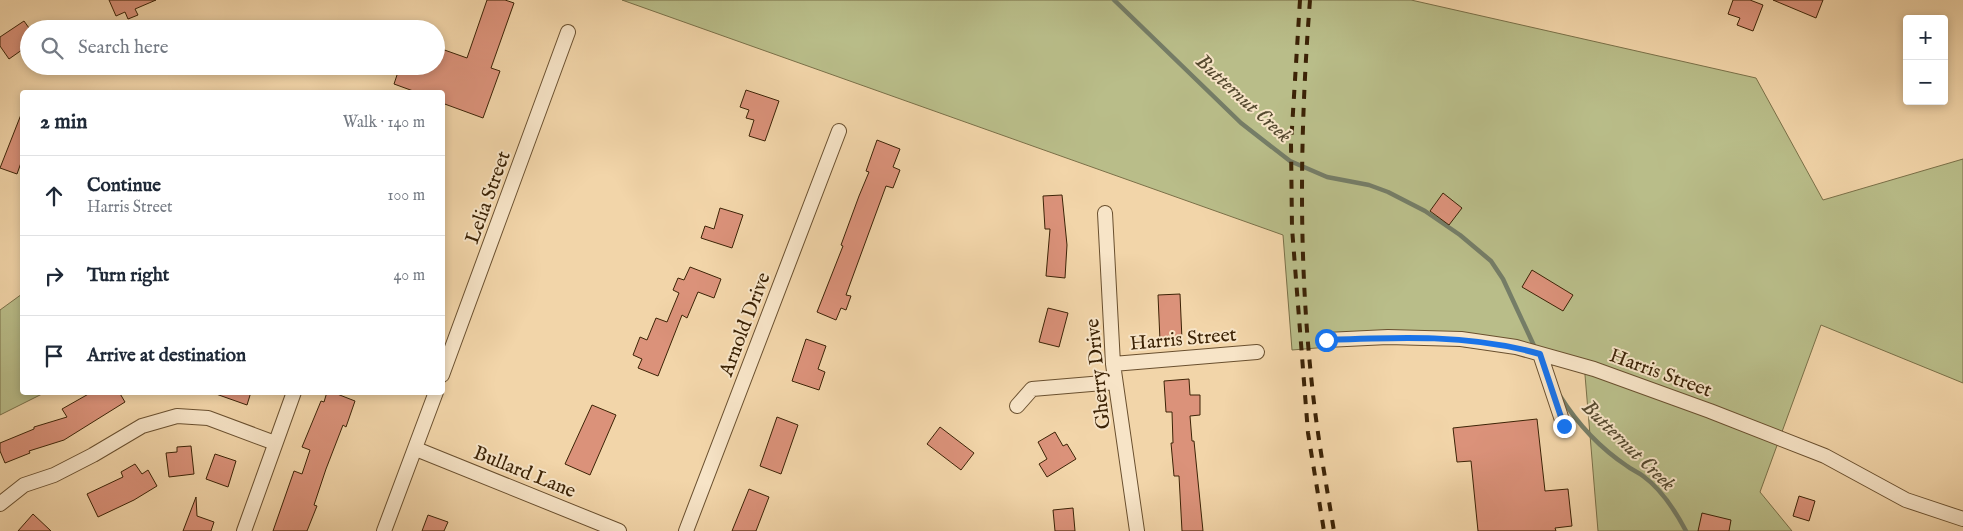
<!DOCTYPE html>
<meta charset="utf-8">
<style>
:root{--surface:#fff;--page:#f6f6f7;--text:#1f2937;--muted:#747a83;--line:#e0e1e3}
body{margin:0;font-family:"IM FELL English",serif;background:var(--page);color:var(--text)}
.controls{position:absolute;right:15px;top:15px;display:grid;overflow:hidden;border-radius:5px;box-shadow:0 2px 8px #0003}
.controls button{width:45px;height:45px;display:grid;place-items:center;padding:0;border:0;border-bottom:1px solid var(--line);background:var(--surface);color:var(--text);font:25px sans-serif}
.stop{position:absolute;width:15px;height:15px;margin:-11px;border:4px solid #1a73e8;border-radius:50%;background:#fff}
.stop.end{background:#1a73e8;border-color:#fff;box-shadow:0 1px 5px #0008}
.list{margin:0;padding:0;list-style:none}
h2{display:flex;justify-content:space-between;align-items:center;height:65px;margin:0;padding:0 20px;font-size:21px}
h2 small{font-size:16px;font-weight:400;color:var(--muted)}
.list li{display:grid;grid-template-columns:32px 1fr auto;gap:15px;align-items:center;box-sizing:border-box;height:80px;padding:0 20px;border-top:1px solid var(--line)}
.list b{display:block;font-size:19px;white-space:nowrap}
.list p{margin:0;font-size:16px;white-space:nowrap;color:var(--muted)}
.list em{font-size:16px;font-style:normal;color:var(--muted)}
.icon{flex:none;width:28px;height:28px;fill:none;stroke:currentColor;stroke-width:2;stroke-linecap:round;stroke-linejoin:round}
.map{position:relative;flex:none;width:1963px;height:531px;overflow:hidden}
.search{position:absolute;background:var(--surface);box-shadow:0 2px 8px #0003;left:20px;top:20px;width:425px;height:55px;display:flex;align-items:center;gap:12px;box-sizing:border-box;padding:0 18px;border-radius:28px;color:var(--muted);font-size:19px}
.panel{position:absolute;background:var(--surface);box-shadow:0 2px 8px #0003;left:20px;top:90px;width:425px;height:305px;border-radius:5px}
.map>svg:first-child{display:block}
.green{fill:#b9bd89;stroke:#7a7048}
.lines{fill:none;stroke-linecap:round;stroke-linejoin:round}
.stream{stroke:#757d67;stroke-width:4.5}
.building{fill:#db927a;stroke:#3c2306}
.minor-casing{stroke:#6a502f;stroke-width:16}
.minor{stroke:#f7e4c7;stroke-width:14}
.rail{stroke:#3c2306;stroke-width:4;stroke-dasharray:9 9;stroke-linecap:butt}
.route{stroke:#1a73e8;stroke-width:6}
.labels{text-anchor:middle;stroke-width:4;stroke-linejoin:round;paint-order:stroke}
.street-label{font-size:20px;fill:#3c2306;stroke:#f7e4c7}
.water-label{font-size:21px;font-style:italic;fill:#54482e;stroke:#f7e4c7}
</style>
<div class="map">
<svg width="1963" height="531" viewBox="0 0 1963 531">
<rect width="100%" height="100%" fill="#f2d5a9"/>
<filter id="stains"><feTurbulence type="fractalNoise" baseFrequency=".004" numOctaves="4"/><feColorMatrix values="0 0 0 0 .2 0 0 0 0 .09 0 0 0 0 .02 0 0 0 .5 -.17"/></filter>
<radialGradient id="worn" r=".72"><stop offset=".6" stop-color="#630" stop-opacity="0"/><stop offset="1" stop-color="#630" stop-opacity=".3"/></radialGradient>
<path class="green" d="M622 0H1411L1756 78 1823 200 1963 159V383L1821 325 1760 492 1792 531H1598L1584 363 1415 340 1292 350 1283 235Z
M22 294V392L44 393 0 415V310Z"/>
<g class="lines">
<path class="stream" d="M1114 0 1241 123 1290 161 1327 177 1369 185 1388 192 1425 211 1460 235 1491 261 1503 279 1536 350
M1560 396C1577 423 1600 448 1627 466 1632 470 1638 472 1643 476 1661 489 1676 512 1686 531"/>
</g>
<path class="building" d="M109 0H156L135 9 138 15 128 19 125 12 116 16Z
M487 0H505L514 3 491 68 500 71 483 118 442 103V92H416L394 84 400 66H436V47L467 58Z
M1733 0H1750L1763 5 1753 31 1737 25 1740 18 1728 14Z
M1773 0H1823L1816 18Z
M24 21 29 28V45L9 59 0 46V37Z
M746 90 779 101 765 141 749 136 754 120 746 118 749 110 740 107Z
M22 112V160L17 174 0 168Z
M877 140 900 149 893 167 900 170 893 188 886 186 846 295 851 296 846 310 841 308 836 320 817 312 843 246 841 245 859 196 869 172 866 171Z
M1443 193 1462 208 1449 225 1430 211Z
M1062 195 1067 245 1065 278 1046 276 1050 229H1045L1043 196Z
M720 208 743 215 732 248 701 238 705 226 714 229Z
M690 267 721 279 714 298 698 292 687 318 682 315 658 376 638 368 642 359 633 355 640 337 647 340 656 318 667 322 679 293 673 290 678 278 684 280Z
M1532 270 1573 295 1563 311 1522 287Z
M1180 294 1182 340 1160 341 1158 295Z
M1048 308 1068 313 1059 347 1039 342Z
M806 339 826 346 818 369 825 372 819 390 792 381Z
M1189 379 1190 395H1200V415L1190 416 1192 441H1194L1203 531H1182L1179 476H1174L1171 443H1173L1172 412H1166L1164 381Z
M92 392H119L125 402 64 440 29 451 30 453 5 463 0 451V443L34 429V427L67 417 62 409Z
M216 392H251L247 405 216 394Z
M327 392H332L355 401 346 427 343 425 326 469 314 505 317 506 307 531H273L294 471 302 474 310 450 302 447 321 401 324 402Z
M592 405 616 415 590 475 565 464Z
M777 417 798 425 781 474 760 466Z
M1537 419 1545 491 1568 489 1572 526 1555 528 1556 531H1478L1471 461 1457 462 1453 428Z
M940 427 974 453 961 470 927 444Z
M1055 432 1063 446 1067 444 1076 459 1047 477 1039 464 1047 459 1038 442Z
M191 446 194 474 169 477 166 453 177 452V447Z
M215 454 236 461 228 487 206 479Z
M135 464 142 474 148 470 157 486 134 500 98 517 87 494 123 477 121 472Z
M749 489 769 497 756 531H732Z
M1799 496 1815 501 1809 521 1793 516Z
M196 497 197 516 214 522 211 531H183Z
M1073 508 1075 531H1055L1053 510Z
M1702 513 1731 520 1729 531H1698Z
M33 514 51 531H18Z
M428 515 448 522 444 531H422Z"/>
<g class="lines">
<g class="minor-casing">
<path id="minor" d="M1105 213 1113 364 1137 531
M1326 340 1388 337 1461 339 1516 347 1594 369 1710 411 1825 456 1906 500 1963 519
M1540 354 1564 426
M1113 364 1257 352
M442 375 568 32
M1017 406 1032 389 1115 382
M416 449 619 531
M0 504 24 485 54 475 93 455 142 426 177 416 208 418 275 443
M244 531 294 392
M384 531 436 392
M686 531 839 131"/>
</g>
<use href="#minor" class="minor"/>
<path class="rail" d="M1300 0 1291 144 1292 228 1308 433 1324 531
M1310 0C1300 128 1298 257 1312 385 1317 434 1326 483 1334 531"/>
</g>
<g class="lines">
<path class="route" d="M1326 340C1398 337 1471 334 1540 354L1564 426"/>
</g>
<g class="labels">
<g class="street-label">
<text transform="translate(487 197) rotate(-70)" y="7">Lelia Street</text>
<text transform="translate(744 324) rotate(-69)" y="7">Arnold Drive</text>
<text transform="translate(1183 338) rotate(-5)" y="7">Harris Street</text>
<text transform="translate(1661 372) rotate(20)" y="7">Harris Street</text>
<text transform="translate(1097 374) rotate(-96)" y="7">Gherry Drive</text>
<text transform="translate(525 471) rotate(22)" y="7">Bullard Lane</text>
</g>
<g class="water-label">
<text transform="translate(1244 98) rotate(42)" y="7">Butternut Creek</text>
<text transform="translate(1629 445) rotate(44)" y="7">Butternut Creek</text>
</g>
</g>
<rect width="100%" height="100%" filter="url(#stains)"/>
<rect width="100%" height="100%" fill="url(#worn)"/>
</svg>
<div class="controls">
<button>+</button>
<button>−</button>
</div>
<div class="stop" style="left:1326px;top:340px"></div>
<div class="stop end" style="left:1564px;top:426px"></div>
<div class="search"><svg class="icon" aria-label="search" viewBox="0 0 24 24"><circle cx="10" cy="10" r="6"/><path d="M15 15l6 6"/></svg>Search here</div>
<section class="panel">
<h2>2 min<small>Walk · 140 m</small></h2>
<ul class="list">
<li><svg class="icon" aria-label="ahead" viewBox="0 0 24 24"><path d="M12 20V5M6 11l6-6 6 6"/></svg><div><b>Continue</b><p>Harris Street</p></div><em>100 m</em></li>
<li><svg class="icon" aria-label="right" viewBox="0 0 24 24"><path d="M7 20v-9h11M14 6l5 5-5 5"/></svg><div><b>Turn right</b></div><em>40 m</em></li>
<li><svg class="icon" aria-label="arrive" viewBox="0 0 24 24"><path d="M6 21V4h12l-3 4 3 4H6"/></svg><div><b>Arrive at destination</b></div></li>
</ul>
</section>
</div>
